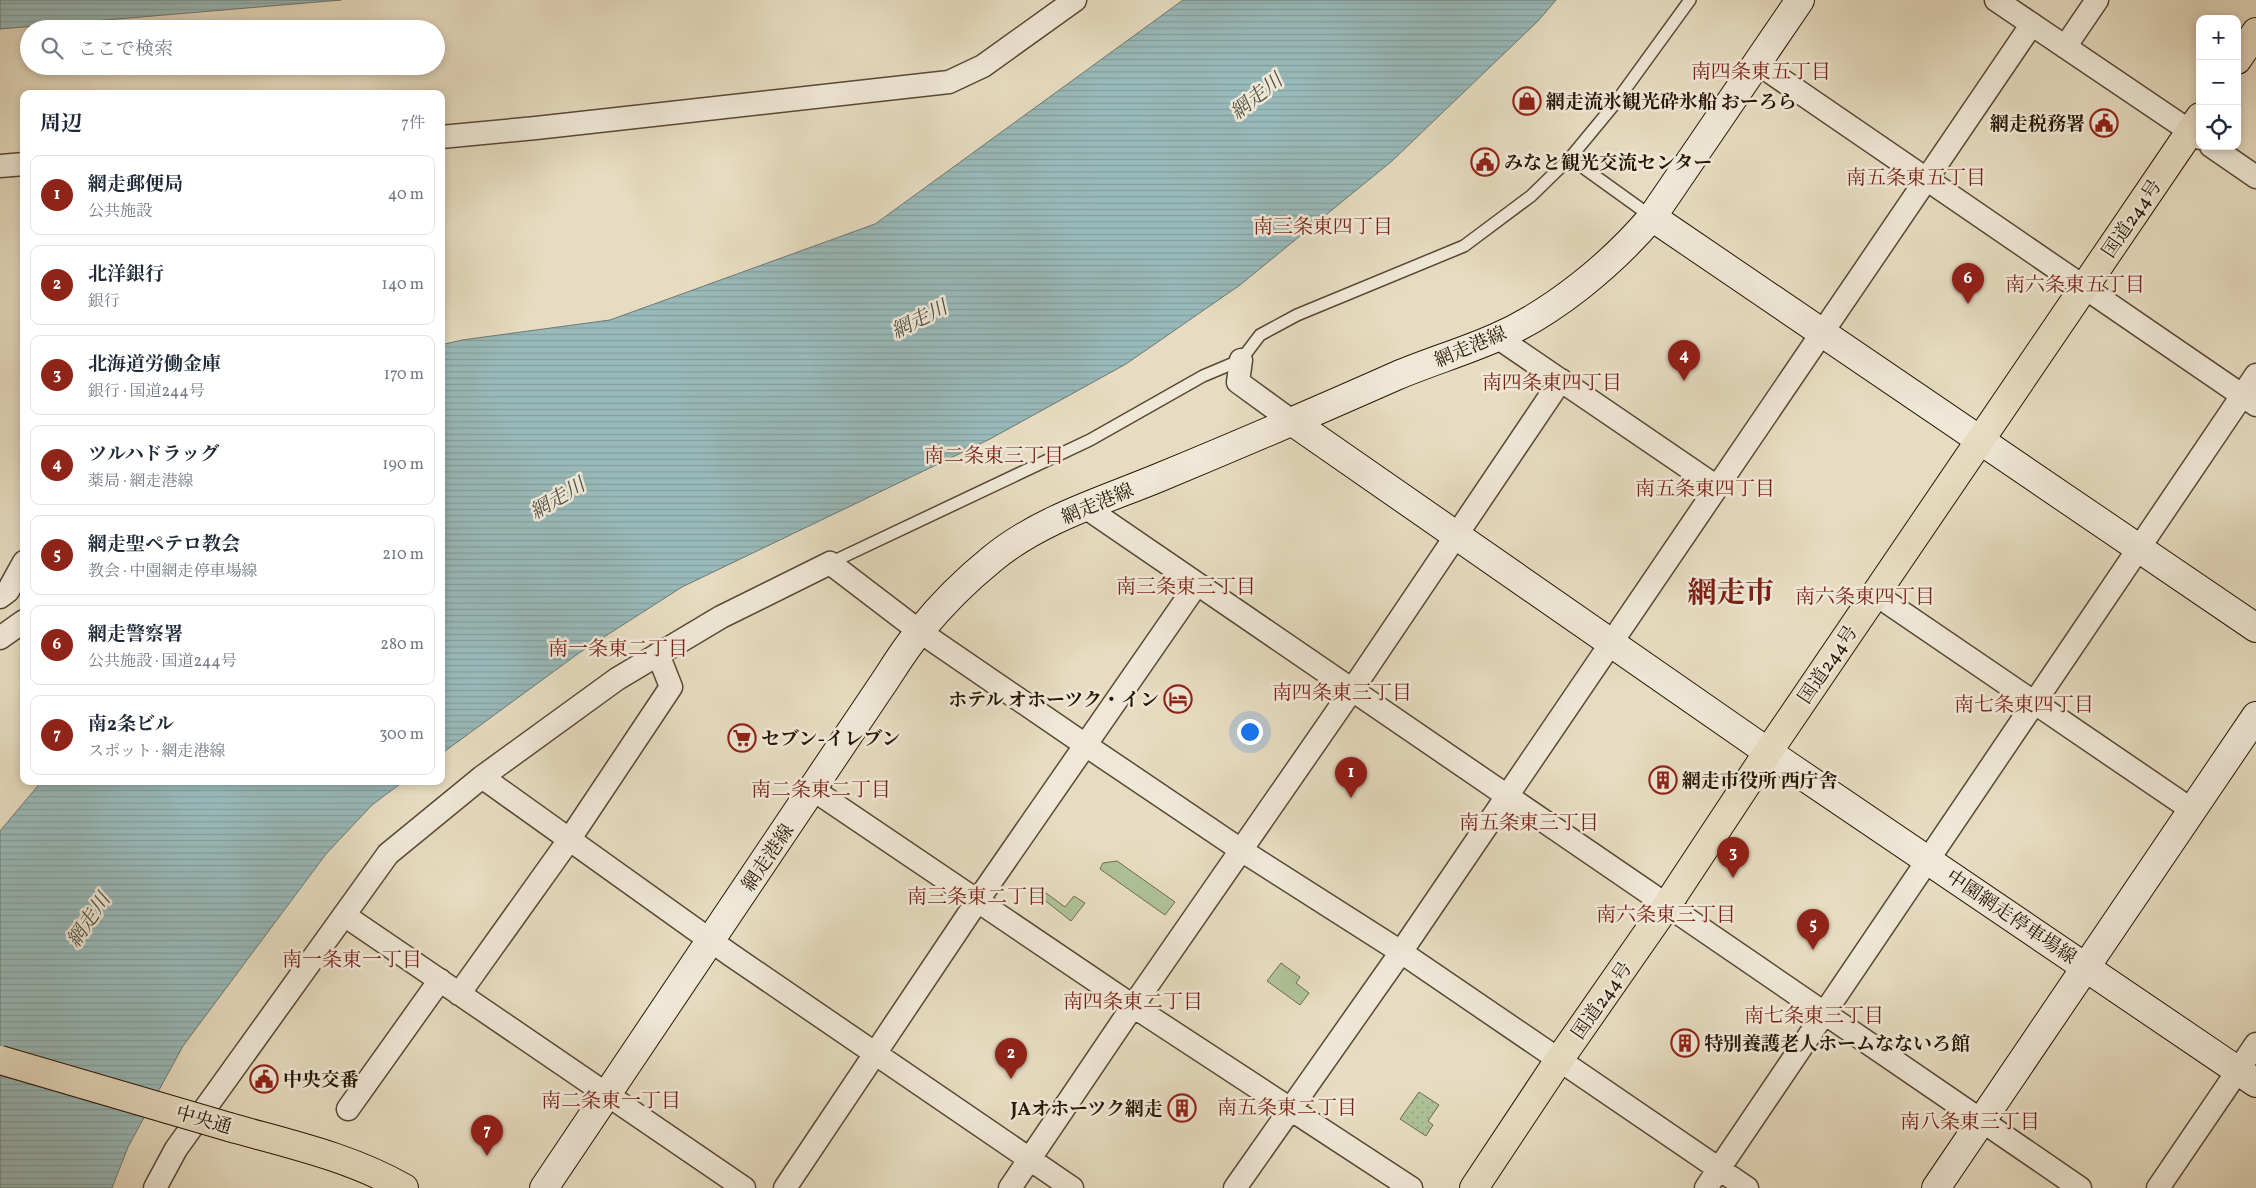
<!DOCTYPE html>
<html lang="ja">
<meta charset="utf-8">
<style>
:root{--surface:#fff;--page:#f2f2f3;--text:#1f2937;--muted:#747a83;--line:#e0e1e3;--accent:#8f2418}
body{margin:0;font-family:Vollkorn,"Noto Serif JP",serif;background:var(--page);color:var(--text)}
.controls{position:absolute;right:15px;top:15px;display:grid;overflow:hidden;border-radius:10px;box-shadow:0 2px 8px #0003}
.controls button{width:45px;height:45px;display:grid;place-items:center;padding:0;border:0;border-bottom:1px solid var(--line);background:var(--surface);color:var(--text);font:25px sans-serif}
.you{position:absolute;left:1249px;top:731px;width:18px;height:18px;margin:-12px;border:4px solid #fff;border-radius:50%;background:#1a73e8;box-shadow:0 0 0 8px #1a73e833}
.badge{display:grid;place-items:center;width:32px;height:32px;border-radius:50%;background:var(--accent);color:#fff;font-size:16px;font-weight:700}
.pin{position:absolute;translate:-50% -41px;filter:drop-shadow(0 1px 2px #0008)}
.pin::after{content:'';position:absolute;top:26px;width:18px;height:15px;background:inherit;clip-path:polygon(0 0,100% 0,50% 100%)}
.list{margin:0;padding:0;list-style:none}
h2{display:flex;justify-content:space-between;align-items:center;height:65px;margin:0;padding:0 20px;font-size:21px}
h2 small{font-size:16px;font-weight:400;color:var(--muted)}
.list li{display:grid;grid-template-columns:32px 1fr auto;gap:15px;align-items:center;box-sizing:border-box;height:80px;margin:0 10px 10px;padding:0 10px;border:1px solid var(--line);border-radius:10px}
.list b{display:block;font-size:19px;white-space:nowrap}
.list p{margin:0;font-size:16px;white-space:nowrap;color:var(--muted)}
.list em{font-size:16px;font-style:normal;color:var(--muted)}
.icon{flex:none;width:28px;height:28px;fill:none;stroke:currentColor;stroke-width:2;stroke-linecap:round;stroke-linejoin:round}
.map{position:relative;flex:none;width:2256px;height:1188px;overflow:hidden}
.search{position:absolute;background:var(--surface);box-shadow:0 2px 8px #0003;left:20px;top:20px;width:425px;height:55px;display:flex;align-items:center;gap:12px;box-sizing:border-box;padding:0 18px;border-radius:28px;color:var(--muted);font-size:19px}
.panel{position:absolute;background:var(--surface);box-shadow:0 2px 8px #0003;left:20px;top:90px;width:425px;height:695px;border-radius:10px}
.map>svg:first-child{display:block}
.grass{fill:url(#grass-dots);stroke:#6c6c4e}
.green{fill:#afc298;stroke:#6c6c4e}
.water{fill:url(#water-rules);stroke:#6c7972}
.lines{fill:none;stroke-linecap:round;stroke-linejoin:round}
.lane-casing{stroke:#584834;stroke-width:14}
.street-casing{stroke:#584834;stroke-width:25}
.secondary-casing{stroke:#281705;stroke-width:30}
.highway-casing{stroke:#281705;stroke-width:30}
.lane{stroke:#efe8d7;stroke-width:11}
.street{stroke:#efe8d7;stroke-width:22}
.secondary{stroke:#efe8d7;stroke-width:28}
.highway{stroke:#e7dcc1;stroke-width:28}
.highway-bridge-casing{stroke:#281705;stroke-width:30;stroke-linecap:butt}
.highway-bridge{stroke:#e7dcc1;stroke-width:28}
.labels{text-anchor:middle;stroke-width:5;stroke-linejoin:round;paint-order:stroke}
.poi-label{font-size:19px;font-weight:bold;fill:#281705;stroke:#efe8d7;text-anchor:start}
.street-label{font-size:19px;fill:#281705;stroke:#efe8d7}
.neighbourhood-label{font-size:20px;fill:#7a1f14;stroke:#efe8d7}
.water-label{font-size:20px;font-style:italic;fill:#505044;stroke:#efe8d7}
.town-label{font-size:29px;font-weight:bold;fill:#7a1f14;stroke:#efe8d7}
</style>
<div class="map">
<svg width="2256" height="1188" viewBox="0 0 2256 1188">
<defs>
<pattern id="grass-dots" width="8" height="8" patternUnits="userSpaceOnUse" patternTransform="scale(1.25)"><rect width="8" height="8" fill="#afc298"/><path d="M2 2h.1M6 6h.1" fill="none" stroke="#97a682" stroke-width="1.8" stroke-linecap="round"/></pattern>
<pattern id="water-rules" width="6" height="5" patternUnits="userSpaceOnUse" patternTransform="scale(1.25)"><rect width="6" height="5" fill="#99baba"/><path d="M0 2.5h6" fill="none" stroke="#849f9e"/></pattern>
</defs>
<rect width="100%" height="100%" fill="#e7dcc1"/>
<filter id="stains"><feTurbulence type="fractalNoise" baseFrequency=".004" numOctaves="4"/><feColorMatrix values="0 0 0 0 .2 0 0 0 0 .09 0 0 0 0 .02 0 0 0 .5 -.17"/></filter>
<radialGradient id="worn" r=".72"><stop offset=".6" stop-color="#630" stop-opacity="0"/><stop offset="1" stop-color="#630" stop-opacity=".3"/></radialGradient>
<path class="grass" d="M1419 1092 1439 1105 1428 1121 1433 1125 1426 1136 1400 1119Z"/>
<path class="green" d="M1117 861 1175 902 1165 915 1100 869 1103 863Z
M1046 893 1065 907 1074 896 1085 903 1071 921 1042 898Z
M1281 963 1300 977 1296 983 1309 993 1300 1005 1267 981Z"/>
<path class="water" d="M0 0H341L0 29Z
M1183 0H1556L1538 21 1392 161 1240 285 1126 364 990 439 682 587 579 653 441 754V345L462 340 610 320 875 224Z
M42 781H404L372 805 326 854 183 1046 128 1147 112 1188H0V831Z"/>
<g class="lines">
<g class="lane-casing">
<path id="lane" d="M1570 158 1652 217
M830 563 1090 440 1203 376 1241 360 1260 335 1297 315 1464 246 1531 196 1570 158 1613 106 1690 0"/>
</g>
<g class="street-casing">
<path id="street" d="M1996 0 2200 138
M2065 47 2097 0
M1757 63 2256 405
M441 137 536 128 949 82 983 66 1075 0
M2211 146 2256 177
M0 166 24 164
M1497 337 1717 487
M1241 360 1238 382 1293 422
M1085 507 2080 1188
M1875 594 2192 810
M0 597 8 591 24 562
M0 638 24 621
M482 777 731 955 1072 1188
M812 789 1133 1006 1411 1188
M344 915 744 1188
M459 994 569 840 671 687 658 654
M348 1109 440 980
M155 1188 176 1149 388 854 482 777 617 679 721 617 830 563 919 631 1084 744 1241 850 1401 952 1747 1188
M785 1188 978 900 1197 584
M1010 1188 1133 1006 1352 690 1561 380
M1235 1188 1401 952 2032 24
M1706 1188 2256 375
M2158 1188 2256 1044"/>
</g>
<g class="secondary-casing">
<path id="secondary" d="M1652 217 2256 628
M1293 422 1768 752 2256 1083
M544 1188 880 688C893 669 905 648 920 631 941 605 966 580 992 559 1039 520 1102 501 1158 478 1238 445 1317 411 1396 376 1429 362 1463 352 1495 338 1553 313 1611 265 1652 217L1800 0
M1936 1188 2256 716"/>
</g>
<g class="highway-casing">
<path id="highway" d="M2237 60 2256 32
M229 1127C289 1144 350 1157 404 1188
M1474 1188 1559 1060 1667 905 1768 752 2200 117"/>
</g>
<use href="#lane" class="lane"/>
<use href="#street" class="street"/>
<use href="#secondary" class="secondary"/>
<use href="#highway" class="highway"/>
<g class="highway-bridge-casing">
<path id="highway-bridge" d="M0 1060 229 1127"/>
</g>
<use href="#highway-bridge" class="highway-bridge"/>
</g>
<defs>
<g id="shop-ring" transform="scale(1.4375)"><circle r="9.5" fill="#efe8d7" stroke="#8f2418" stroke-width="1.5"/><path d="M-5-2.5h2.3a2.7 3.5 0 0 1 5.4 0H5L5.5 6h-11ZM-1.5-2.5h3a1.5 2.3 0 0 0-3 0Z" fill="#8f2418"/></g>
<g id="civic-ring" transform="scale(1.4375)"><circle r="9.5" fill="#efe8d7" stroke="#8f2418" stroke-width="1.5"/><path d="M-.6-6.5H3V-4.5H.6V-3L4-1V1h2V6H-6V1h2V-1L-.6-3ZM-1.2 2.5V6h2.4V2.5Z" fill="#8f2418"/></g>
<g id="hotel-ring" transform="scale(1.4375)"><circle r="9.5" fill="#efe8d7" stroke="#8f2418" stroke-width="1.5"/><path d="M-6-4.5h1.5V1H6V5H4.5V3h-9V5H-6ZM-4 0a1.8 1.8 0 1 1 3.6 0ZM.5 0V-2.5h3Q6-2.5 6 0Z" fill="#8f2418"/></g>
<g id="supermarket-ring" transform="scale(1.4375)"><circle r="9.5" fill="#efe8d7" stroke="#8f2418" stroke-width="1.5"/><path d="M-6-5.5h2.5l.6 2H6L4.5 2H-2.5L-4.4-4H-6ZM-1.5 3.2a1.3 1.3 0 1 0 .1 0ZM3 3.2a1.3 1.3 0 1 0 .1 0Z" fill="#8f2418"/></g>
<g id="building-ring" transform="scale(1.4375)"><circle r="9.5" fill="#efe8d7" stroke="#8f2418" stroke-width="1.5"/><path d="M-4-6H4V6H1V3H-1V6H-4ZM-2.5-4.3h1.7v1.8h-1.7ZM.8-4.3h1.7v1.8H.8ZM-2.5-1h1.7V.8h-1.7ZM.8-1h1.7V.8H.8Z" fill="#8f2418"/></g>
</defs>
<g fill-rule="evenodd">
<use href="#shop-ring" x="1527" y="101"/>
<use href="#civic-ring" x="2104" y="123"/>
<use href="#civic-ring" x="1485" y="162"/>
<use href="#hotel-ring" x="1178" y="699"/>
<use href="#supermarket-ring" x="742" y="738"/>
<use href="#building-ring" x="1663" y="780"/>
<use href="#building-ring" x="1685" y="1043"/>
<use href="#civic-ring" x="264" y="1079"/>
<use href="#building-ring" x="1182" y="1108"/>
</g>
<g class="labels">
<g class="poi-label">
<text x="1546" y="108">網走流氷観光砕氷船 おーろら</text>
<text x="2085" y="130" text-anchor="end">網走税務署</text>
<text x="1504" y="169">みなと観光交流センター</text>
<text x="1159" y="706" text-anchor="end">ホテル オホーツク・イン</text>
<text x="761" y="745">セブン-イレブン</text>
<text x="1682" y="787">網走市役所 西庁舎</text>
<text x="1704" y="1050">特別養護老人ホームなないろ館</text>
<text x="283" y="1086">中央交番</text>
<text x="1163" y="1115" text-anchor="end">JAオホーツク網走</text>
</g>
<g class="street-label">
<text transform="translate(2131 218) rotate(-56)" y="7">国道244号</text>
<text transform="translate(1470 346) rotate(-23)" y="7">網走港線</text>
<text transform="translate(1097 503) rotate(-23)" y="7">網走港線</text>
<text transform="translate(1827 664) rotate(-56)" y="7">国道244号</text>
<text transform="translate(767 857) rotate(-56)" y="7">網走港線</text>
<text transform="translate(2012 916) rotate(34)" y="7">中園網走停車場線</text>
<text transform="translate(1601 1000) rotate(-55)" y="7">国道244号</text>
<text transform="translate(204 1119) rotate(16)" y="7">中央通</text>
</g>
<g class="neighbourhood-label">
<text x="1761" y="78">南四条東五丁目</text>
<text x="1916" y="184">南五条東五丁目</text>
<text x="1323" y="233">南三条東四丁目</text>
<text x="2075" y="291">南六条東五丁目</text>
<text x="1552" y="389">南四条東四丁目</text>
<text x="994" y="462">南二条東三丁目</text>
<text x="1705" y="495">南五条東四丁目</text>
<text x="1186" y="593">南三条東三丁目</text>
<text x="1865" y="603">南六条東四丁目</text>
<text x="618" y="655">南一条東二丁目</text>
<text x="1342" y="699">南四条東三丁目</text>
<text x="2024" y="711">南七条東四丁目</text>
<text x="821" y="796">南二条東二丁目</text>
<text x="1529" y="829">南五条東三丁目</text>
<text x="977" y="903">南三条東二丁目</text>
<text x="1666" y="921">南六条東三丁目</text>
<text x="352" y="966">南一条東一丁目</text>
<text x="1133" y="1008">南四条東二丁目</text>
<text x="1814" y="1022">南七条東三丁目</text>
<text x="611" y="1107">南二条東一丁目</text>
<text x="1287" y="1114">南五条東二丁目</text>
<text x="1970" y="1128">南八条東三丁目</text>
</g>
<g class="water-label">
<text transform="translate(1256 96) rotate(-39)" y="7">網走川</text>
<text transform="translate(919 319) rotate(-27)" y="7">網走川</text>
<text transform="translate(557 498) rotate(-31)" y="7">網走川</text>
<text transform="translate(88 920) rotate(-56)" y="7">網走川</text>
</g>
<g class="town-label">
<text x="1731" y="602">網走市</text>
</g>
</g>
<rect width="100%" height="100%" filter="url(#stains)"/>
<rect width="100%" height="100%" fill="url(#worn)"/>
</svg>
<div class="controls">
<button>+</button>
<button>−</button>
<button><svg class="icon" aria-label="locate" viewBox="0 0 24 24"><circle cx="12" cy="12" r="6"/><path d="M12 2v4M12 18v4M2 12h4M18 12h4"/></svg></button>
</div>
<div class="you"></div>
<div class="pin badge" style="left:1351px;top:798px">1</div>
<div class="pin badge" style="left:1011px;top:1079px">2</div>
<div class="pin badge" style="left:1733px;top:878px">3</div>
<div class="pin badge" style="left:1684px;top:381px">4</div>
<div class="pin badge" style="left:1813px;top:950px">5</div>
<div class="pin badge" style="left:1968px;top:304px">6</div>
<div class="pin badge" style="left:487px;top:1156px">7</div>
<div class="search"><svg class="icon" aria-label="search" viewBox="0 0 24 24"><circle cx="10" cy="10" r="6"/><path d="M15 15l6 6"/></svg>ここで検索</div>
<section class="panel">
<h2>周辺<small>7件</small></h2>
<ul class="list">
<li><span class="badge">1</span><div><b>網走郵便局</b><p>公共施設</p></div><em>40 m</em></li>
<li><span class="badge">2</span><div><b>北洋銀行</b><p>銀行</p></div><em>140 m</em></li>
<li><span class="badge">3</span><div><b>北海道労働金庫</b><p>銀行 · 国道244号</p></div><em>170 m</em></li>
<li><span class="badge">4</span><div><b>ツルハドラッグ</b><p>薬局 · 網走港線</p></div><em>190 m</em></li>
<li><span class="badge">5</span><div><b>網走聖ペテロ教会</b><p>教会 · 中園網走停車場線</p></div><em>210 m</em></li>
<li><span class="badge">6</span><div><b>網走警察署</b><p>公共施設 · 国道244号</p></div><em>280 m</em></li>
<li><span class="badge">7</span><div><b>南2条ビル</b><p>スポット · 網走港線</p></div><em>300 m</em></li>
</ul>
</section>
</div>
